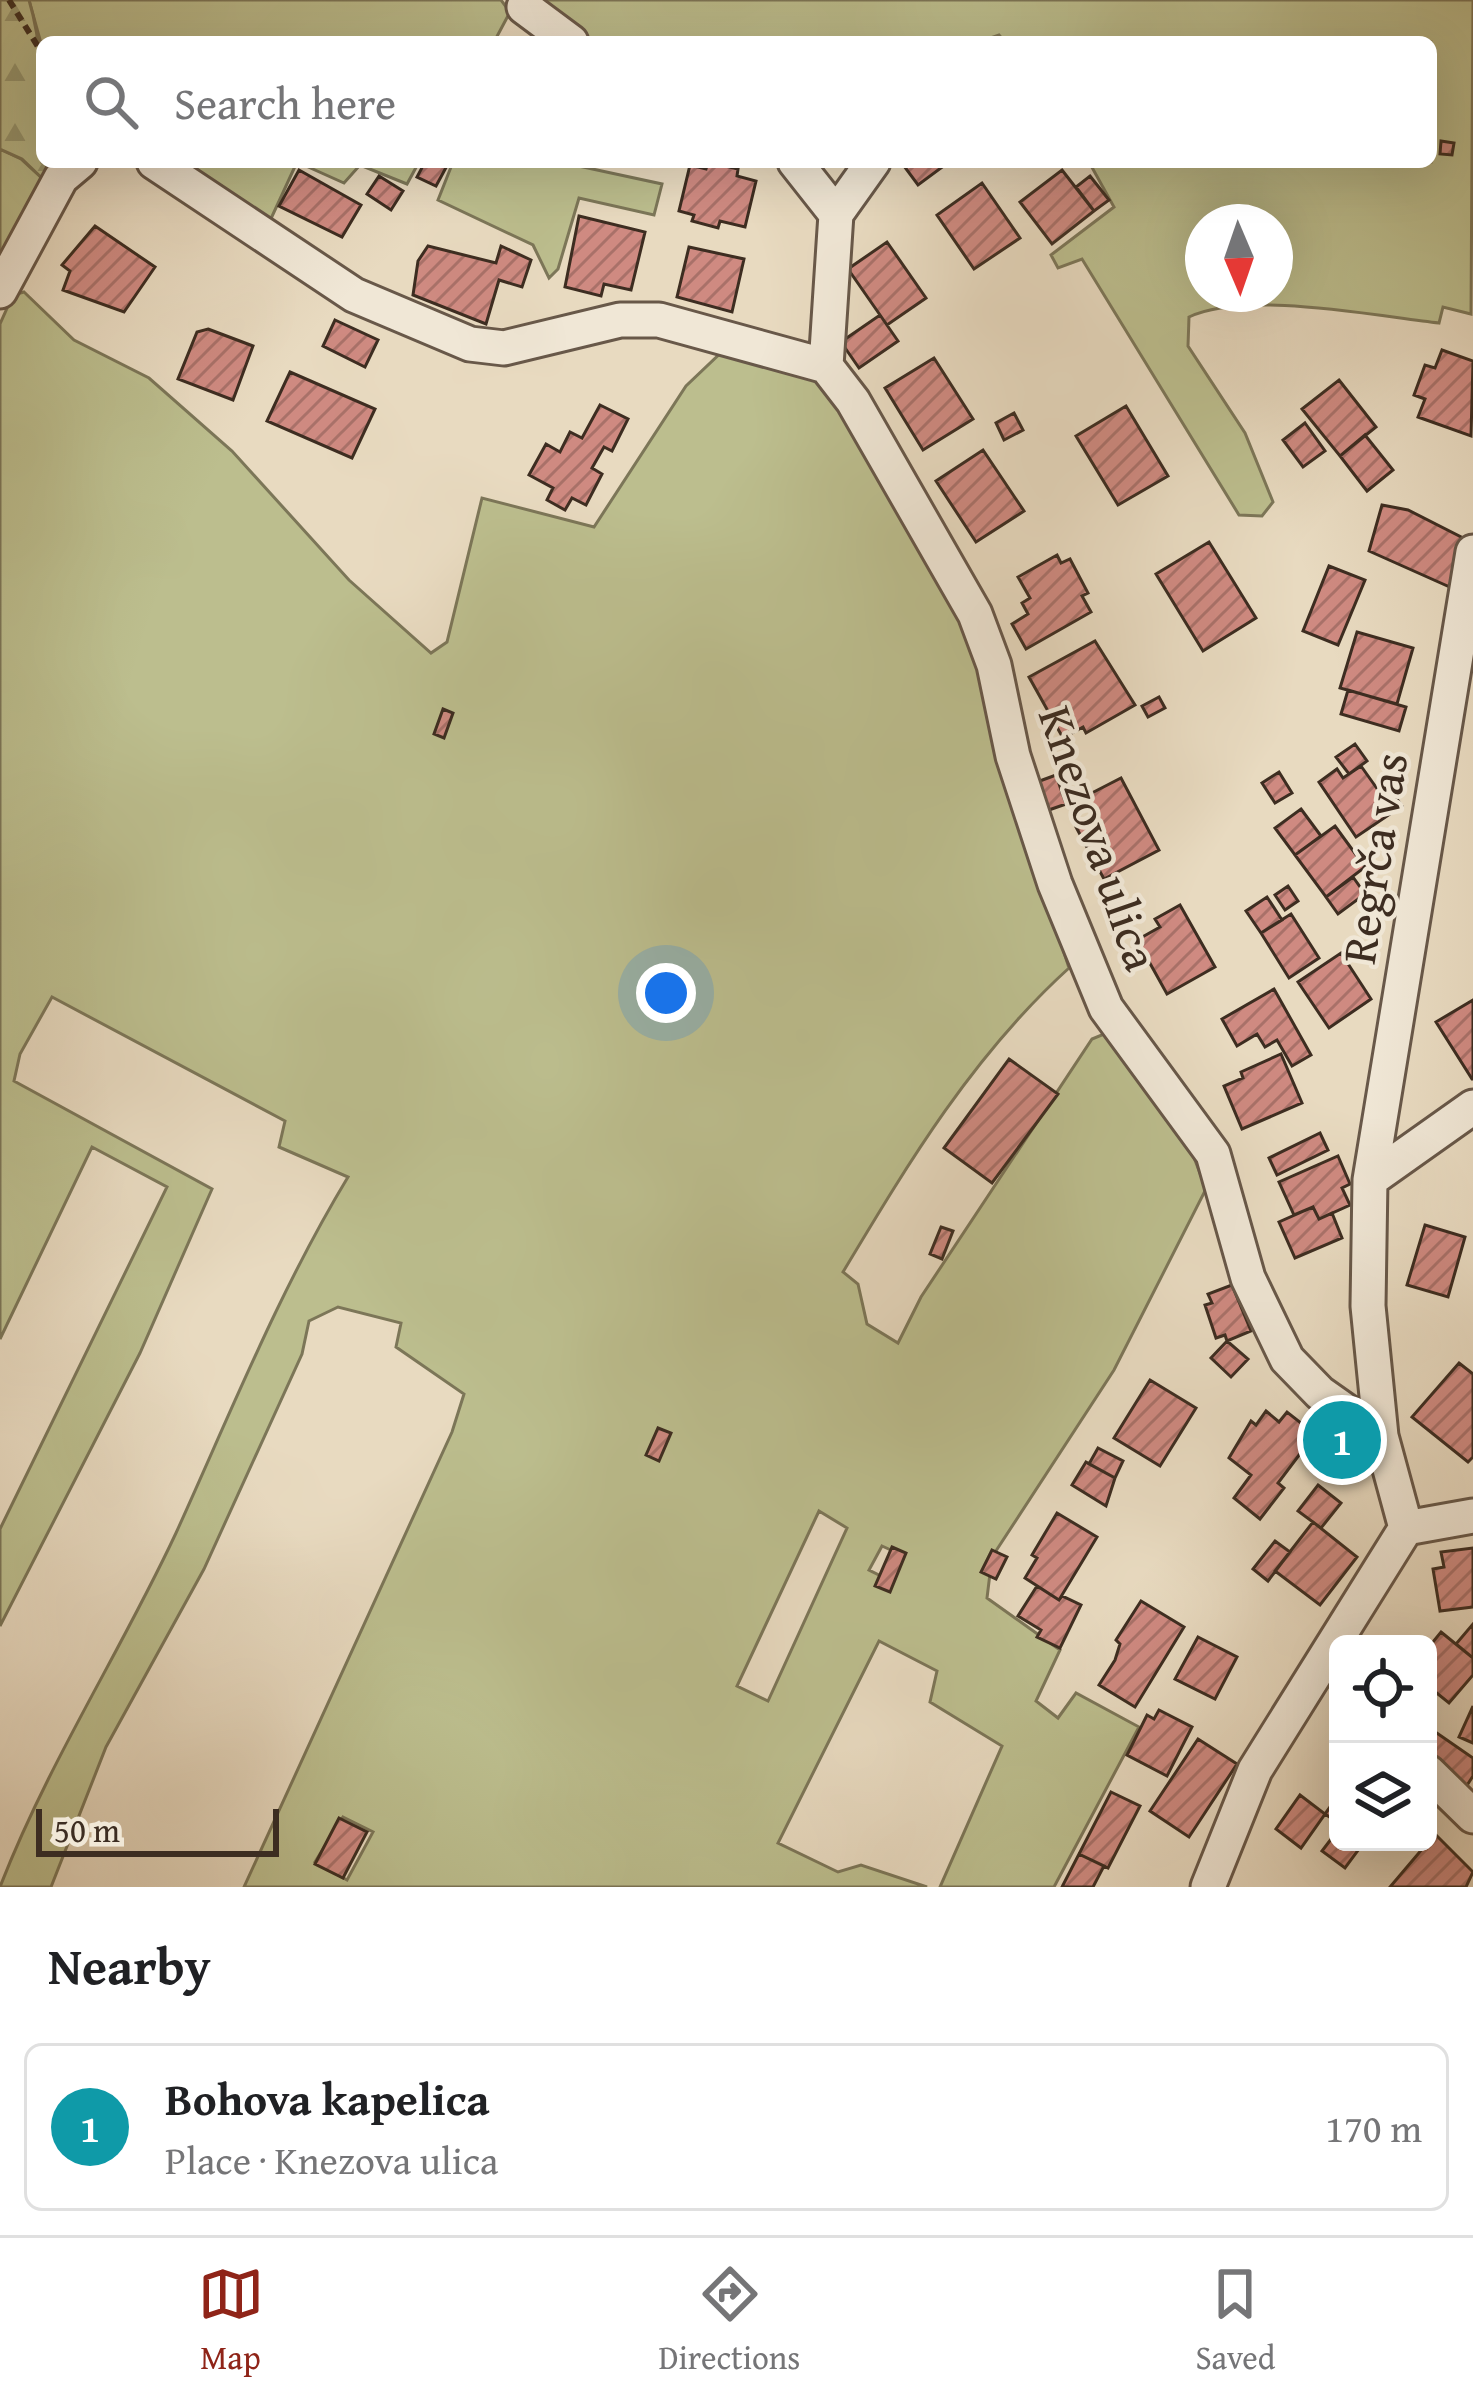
<!DOCTYPE html>
<meta charset="utf-8">
<style>
:root{--surface:#fff;--page:#f2f2f2;--text:#202124;--muted:#757577;--line:#e0e0e0;--accent:#8f2418}
body{margin:0;font-family:"Gentium Book Plus",serif;background:var(--page);color:var(--text)}
.controls{position:absolute;right:36px;bottom:36px;display:grid;overflow:hidden;border-radius:18px;box-shadow:0 12px 48px #0002}
.controls button{width:108px;height:108px;display:grid;place-items:center;padding:0;border:0;border-bottom:3px solid var(--line);background:var(--surface);color:var(--text);font:60px sans-serif}
.compass{position:absolute;left:1185px;top:204px;width:108px;height:108px;border-radius:50%;background:var(--surface);box-shadow:0 12px 48px #0002;rotate:178deg}
.scale{position:absolute;left:36px;bottom:30px;width:243px;box-sizing:border-box;padding-left:12px;border:6px solid #3d2d21;border-top:0;font-size:33px;line-height:42px;white-space:nowrap;color:#3d2d21;-webkit-text-stroke:9px #f0e7d6;paint-order:stroke}
.you{position:absolute;left:666px;top:993px;width:42px;height:42px;margin:-30px;border:9px solid #fff;border-radius:50%;background:#1a73e8;box-shadow:0 0 0 18px #1a73e833}
.badge{display:grid;place-items:center;width:78px;height:78px;border-radius:50%;background:var(--accent);color:#fff;font-size:39px;font-weight:700}
.pin{position:absolute;translate:-50% -50%;border:6px solid #fff;box-shadow:0 3px 12px #0006}
.list{margin:0;padding:0;list-style:none}
h2{display:flex;justify-content:space-between;align-items:center;height:156px;margin:0;padding:0 48px;font-size:51px}
h2 small{font-size:39px;font-weight:400;color:var(--muted)}
.list li{display:grid;grid-template-columns:78px 1fr auto;gap:36px;align-items:center;box-sizing:border-box;height:168px;margin:0 24px 24px;padding:0 24px;border:3px solid var(--line);border-radius:18px}
.list b{display:block;font-size:45px;white-space:nowrap}
.list p{margin:0;font-size:39px;white-space:nowrap;color:var(--muted)}
.list em{font-size:39px;font-style:normal;color:var(--muted)}
.icon{flex:none;width:66px;height:66px;fill:none;stroke:currentColor;stroke-width:2;stroke-linecap:round;stroke-linejoin:round}
.map{position:relative;flex:none;width:1473px;height:1887px;overflow:hidden}
.search{position:absolute;background:var(--surface);box-shadow:0 12px 48px #0002;left:36px;right:36px;top:36px;height:132px;display:flex;align-items:center;gap:30px;box-sizing:border-box;padding:0 42px;border-radius:18px;color:var(--muted);font-size:45px}
.sheet{height:348px;background:var(--surface)}
nav{display:flex;justify-content:space-around;align-items:center;box-sizing:border-box;height:168px;border-top:3px solid var(--line);background:var(--surface);font-size:33px;color:var(--muted)}
nav a{display:grid;justify-items:center;gap:6px}
nav .on{color:var(--accent)}
.map>svg:first-child{display:block}
.green{fill:#bcbe8e;stroke:#7c7658;stroke-width:3;fill-rule:evenodd}
.forest{fill:url(#forest-firs);stroke:#7c7658;stroke-width:3}
.building{fill:url(#building-hatch);stroke:#3d2d21;stroke-width:3}
.lines{fill:none;stroke-linecap:round;stroke-linejoin:round}
.minor-casing{stroke:#685849;stroke-width:39}
.path{stroke:#3d2d21;stroke-width:6;stroke-dasharray:9 6;stroke-linecap:butt}
.minor{stroke:#f0e7d6;stroke-width:33}
.labels{text-anchor:middle;stroke-width:9;stroke-linejoin:round;paint-order:stroke}
.street-label{font-size:48px;fill:#3d2d21;stroke:#f0e7d6}
</style>
<div class="map">
<svg width="1473" height="1887" viewBox="0 0 1473 1887">
<defs>
<pattern id="forest-firs" width="22" height="20" patternUnits="userSpaceOnUse" patternTransform="scale(3)"><rect width="22" height="20" fill="#bcbe8e"/><path d="M5 1l3.5 6h-7zM16 11l3.5 6h-7z" fill="#9a9b74"/></pattern>
<pattern id="building-hatch" width="6" height="6" patternUnits="userSpaceOnUse" patternTransform="scale(3)"><rect width="6" height="6" fill="#cf8a81"/><path d="M-1 1l2-2M0 6l6-6M5 7l2-2" fill="none" stroke="#a97169"/></pattern>
</defs>
<rect width="100%" height="100%" fill="#e8dac0"/>
<filter id="stains"><feTurbulence type="fractalNoise" baseFrequency=".00167" numOctaves="4"/><feColorMatrix values="0 0 0 0 .2 0 0 0 0 .09 0 0 0 0 .02 0 0 0 .5 -.17"/></filter>
<radialGradient id="worn" r=".72"><stop offset=".6" stop-color="#630" stop-opacity="0"/><stop offset="1" stop-color="#630" stop-opacity=".3"/></radialGradient>
<path class="green" d="M29 0H501L510 12 494 42H42V47Z
M530 0H1473L1471 314 1443 307 1439 323C1375 316 1246 290 1189 317L1188 346 1245 433 1273 502 1262 516 1239 515 1082 259 1058 268 1051 255 1114 207 1089 162H1431V42H1005L999 35 979 42H585ZM1203 222H1275V294H1203Z
M0 149 21 159 45 181 0 276Z
M175 162H419L407 184 360 165 344 183 297 162 269 223Z
M453 162H560L662 184 654 215 579 198 558 269 549 278 533 245 438 200Z
M24 292 74 340 149 378 232 451 349 580 431 653 447 642 482 498 594 527 686 386 726 348 780 361 828 389 974 642 1002 757 1069 968C973 1055 909 1162 843 1272L858 1284 867 1324 898 1343 921 1297 1092 1039 1104 1034 1185 1134 1206 1189 1114 1370 992 1557 987 1598 1060 1650 1036 1701 1058 1718 1076 1693 1139 1727 1054 1887H940L1002 1746 930 1702 937 1671 879 1641 778 1843 838 1872 861 1865 927 1887H244L452 1432 464 1394 396 1347 401 1323 338 1307 309 1321 302 1354 204 1569 106 1747 51 1887H0C48 1763 120 1653 176 1533 231 1412 279 1291 348 1177L279 1147 285 1121 52 997 20 1054 14 1081 212 1189 140 1353 0 1626V1529L167 1187 92 1147 0 1339V324L13 295ZM819 1511 847 1528 768 1701 737 1686ZM882 1546 904 1556 893 1582 869 1570ZM343 1817 373 1832 347 1880 315 1862Z"/>
<path class="forest" d="M0 0H29C45 54 42 106 42 162H64L45 181 22 159 0 149Z"/>
<path class="building" d="M1441 141 1454 143 1452 155 1440 154Z
M425 162H449L436 186 417 177Z
M708 162 738 169 737 176 756 181 745 227 720 221 718 228 692 221 694 215 679 211 690 165 706 169Z
M901 162H949L918 185Z
M299 170 361 205 342 237 279 206Z
M1062 170 1094 211 1052 244 1020 202Z
M379 176 403 191 391 210 367 194Z
M1090 176 1109 200 1094 211 1076 187Z
M982 183 1020 238 974 269 937 215Z
M579 216 645 232 631 290 604 284 601 296 565 287Z
M95 226 155 267 124 312 63 290 70 271 62 265Z
M887 242 926 298 887 325 848 269Z
M428 246 496 263 501 246 531 260 522 287 499 280 486 324 413 295 418 261Z
M689 247 744 259 732 312 677 297Z
M880 315 898 341 859 368 841 342Z
M335 320 378 340 365 367 323 346Z
M208 329 253 346 233 400 178 379 197 332Z
M1442 350 1473 361 1471 436 1418 417 1425 399 1414 395 1425 365 1435 368Z
M934 358 973 419 923 450 885 388Z
M290 372 375 409 352 458 267 421Z
M1339 380 1376 427 1340 456 1302 409Z
M600 405 628 419 612 451 604 447 592 468 602 474 586 505 572 498 565 510 547 500 553 488 529 475 546 444 560 452 570 432 582 438Z
M1126 406 1168 476 1118 505 1076 436Z
M1014 413 1023 430 1004 440 996 423Z
M1305 423 1325 451 1303 467 1283 440Z
M1365 435 1393 470 1367 491 1340 456Z
M983 450 1024 511 976 542 936 481Z
M1382 505 1408 510 1469 541 1452 588 1369 551Z
M1209 542 1256 618 1203 651 1156 574Z
M1057 555 1061 563 1070 559 1088 593 1082 596 1091 612 1026 649 1012 624 1028 614 1022 603 1030 598 1018 577Z
M1329 566 1365 580 1338 645 1303 631Z
M1357 632 1413 648 1397 704 1340 688Z
M1095 641 1135 705 1086 733 1083 727 1063 738 1029 677Z
M1348 690 1406 707 1399 731 1341 714Z
M1159 697 1165 708 1148 717 1142 706Z
M443 709 453 713 444 738 434 734Z
M1355 744 1367 761 1349 774 1336 757Z
M1361 766 1383 797 1391 791 1402 806 1356 837 1319 782 1337 769 1343 778Z
M1279 772 1292 793 1275 803 1262 783Z
M1056 775 1066 804 1046 811 1037 782Z
M1121 778 1159 850 1104 879 1076 827 1095 816 1084 797Z
M1301 809 1321 836 1295 855 1275 828Z
M1335 826 1365 867 1326 897 1295 855Z
M1353 877 1365 894 1338 914 1326 897Z
M1288 886 1298 901 1285 910 1275 895Z
M1267 897 1282 920 1261 933 1246 911Z
M1180 905 1215 967 1167 994 1137 940 1160 927 1155 919Z
M1291 914 1319 958 1289 978 1261 933Z
M1341 953 1371 999 1329 1028 1298 982Z
M1274 989 1311 1055 1292 1066 1277 1040 1265 1047 1257 1034 1237 1046 1222 1019Z
M1473 1000V1079H1472L1436 1022Z
M1281 1054 1302 1103 1242 1129 1224 1086 1243 1078 1241 1072Z
M1009 1059 1058 1094 992 1183 944 1148Z
M1320 1133 1328 1150 1277 1175 1269 1158Z
M1338 1156 1350 1184 1342 1188 1350 1205 1319 1219 1313 1207 1294 1215 1279 1182Z
M1313 1207 1319 1219 1332 1213 1342 1238 1295 1258 1279 1222Z
M1425 1225 1465 1237 1448 1297 1407 1285Z
M941 1227 953 1231 942 1259 930 1254Z
M1232 1285 1251 1331 1227 1341 1225 1335 1216 1338 1205 1305 1212 1303 1208 1294Z
M1227 1341 1248 1359 1231 1377 1211 1358Z
M1459 1363 1473 1374V1457L1468 1462 1412 1417Z
M1150 1380 1196 1408 1160 1466 1114 1438Z
M1266 1411 1279 1422 1287 1412 1315 1434 1278 1483 1284 1488 1260 1519 1234 1498 1251 1475 1229 1458 1251 1421 1256 1425Z
M658 1428 671 1433 659 1461 646 1455Z
M1341 1429 1353 1439 1343 1449 1332 1440Z
M1098 1448 1123 1461 1115 1478 1089 1464Z
M1086 1462 1115 1478 1106 1506 1072 1485Z
M1318 1485 1341 1503 1321 1528 1298 1511Z
M1057 1513 1097 1537 1059 1600 1025 1578 1037 1558 1032 1555Z
M1313 1522 1357 1557 1320 1605 1275 1571Z
M1275 1541 1290 1552 1268 1581 1253 1569Z
M892 1547 906 1553 890 1592 875 1586Z
M1473 1548V1607L1440 1611 1433 1569 1444 1567 1441 1552Z
M992 1550 1007 1557 996 1579 981 1572Z
M1037 1586 1059 1600 1062 1596 1081 1605 1060 1648 1037 1637 1041 1630 1018 1616Z
M1141 1601 1184 1627 1135 1707 1099 1685 1115 1660 1120 1644 1116 1640Z
M1473 1624V1658L1456 1644Z
M1441 1632 1473 1658V1675L1449 1703 1428 1686V1648Z
M1198 1637 1237 1657 1215 1699 1175 1679Z
M1473 1706V1743L1459 1737Z
M1159 1710 1192 1727 1167 1776 1127 1755 1147 1715 1154 1719Z
M1431 1729 1473 1758V1776L1464 1790 1428 1766Z
M1198 1739 1237 1764 1189 1837 1150 1811Z
M1111 1792 1140 1806 1108 1868 1079 1854Z
M1300 1795 1325 1814 1301 1848 1276 1829Z
M1338 1796V1823L1325 1814Z
M339 1818 367 1832 343 1878 315 1864Z
M1338 1830V1842L1362 1845 1345 1868 1322 1851Z
M1435 1834 1473 1872 1466 1887H1390Z
M1079 1854 1104 1866 1093 1887H1062Z"/>
<g class="lines">
<g class="minor-casing">
<path id="minor" d="M524 7 571 42
M154 162 354 295 470 344 504 348 620 320H659L826 366 853 401 975 614 994 665 1013 756 1055 884 1106 1008 1213 1154 1248 1278 1287 1359 1320 1393 1381 1436
M795 162 836 214
M0 291 61 178 80 162
M826 366 836 214 873 162
M1370 1180 1473 1107
M1406 1528 1381 1436 1368 1306 1370 1180 1473 552
M1428 1772 1473 1816
M1208 1887 1255 1770 1406 1528 1473 1516"/>
</g>
<path class="path" d="M9 0 42 53"/>
<use href="#minor" class="minor"/>
</g>
<g class="labels">
<g class="street-label">
<text transform="translate(1099 838) rotate(71)" y="17">Knezova ulica</text>
<text transform="translate(1374 858) rotate(-81)" y="17">Regrča vas</text>
</g>
</g>
<rect width="100%" height="100%" filter="url(#stains)"/>
<rect width="100%" height="100%" fill="url(#worn)"/>
</svg>
<div class="controls">
<button><svg class="icon" aria-label="locate" viewBox="0 0 24 24"><circle cx="12" cy="12" r="6"/><path d="M12 2v4M12 18v4M2 12h4M18 12h4"/></svg></button>
<button><svg class="icon" aria-label="layers" viewBox="0 0 24 24"><path d="M12 4l9 5-9 5-9-5zM3 14l9 5 9-5"/></svg></button>
</div>
<svg class="compass" viewBox="-18 -18 36 36"><path d="M0-13l5 13h-10z" fill="#e53935"/><path d="M0 13l5-13h-10z" fill="#757577"/></svg>
<div class="scale">50 m</div>
<div class="you"></div>
<div class="pin badge" style="left:1342px;top:1440px;background:#0f9aa8">1</div>
<div class="search"><svg class="icon" aria-label="search" viewBox="0 0 24 24"><circle cx="10" cy="10" r="6"/><path d="M15 15l6 6"/></svg>Search here</div>
</div>
<section class="sheet">
<h2>Nearby<small></small></h2>
<ul class="list">
<li><span class="badge" style="background:#0f9aa8">1</span><div><b>Bohova kapelica</b><p>Place · Knezova ulica</p></div><em>170 m</em></li>
</ul>
</section>
<nav>
<a class="on"><svg class="icon" aria-label="map" viewBox="0 0 24 24"><path d="M3 6l6-2 6 2 6-2v14l-6 2-6-2-6 2zM9 4v14M15 6v14"/></svg>Map</a>
<a><svg class="icon" aria-label="directions" viewBox="0 0 24 24"><path d="M12 3l9 9-9 9-9-9zM9 14v-3h6M13 9l2 2-2 2"/></svg>Directions</a>
<a><svg class="icon" aria-label="saved" viewBox="0 0 24 24"><path d="M7 4h10v16l-5-4-5 4z"/></svg>Saved</a>
</nav>
